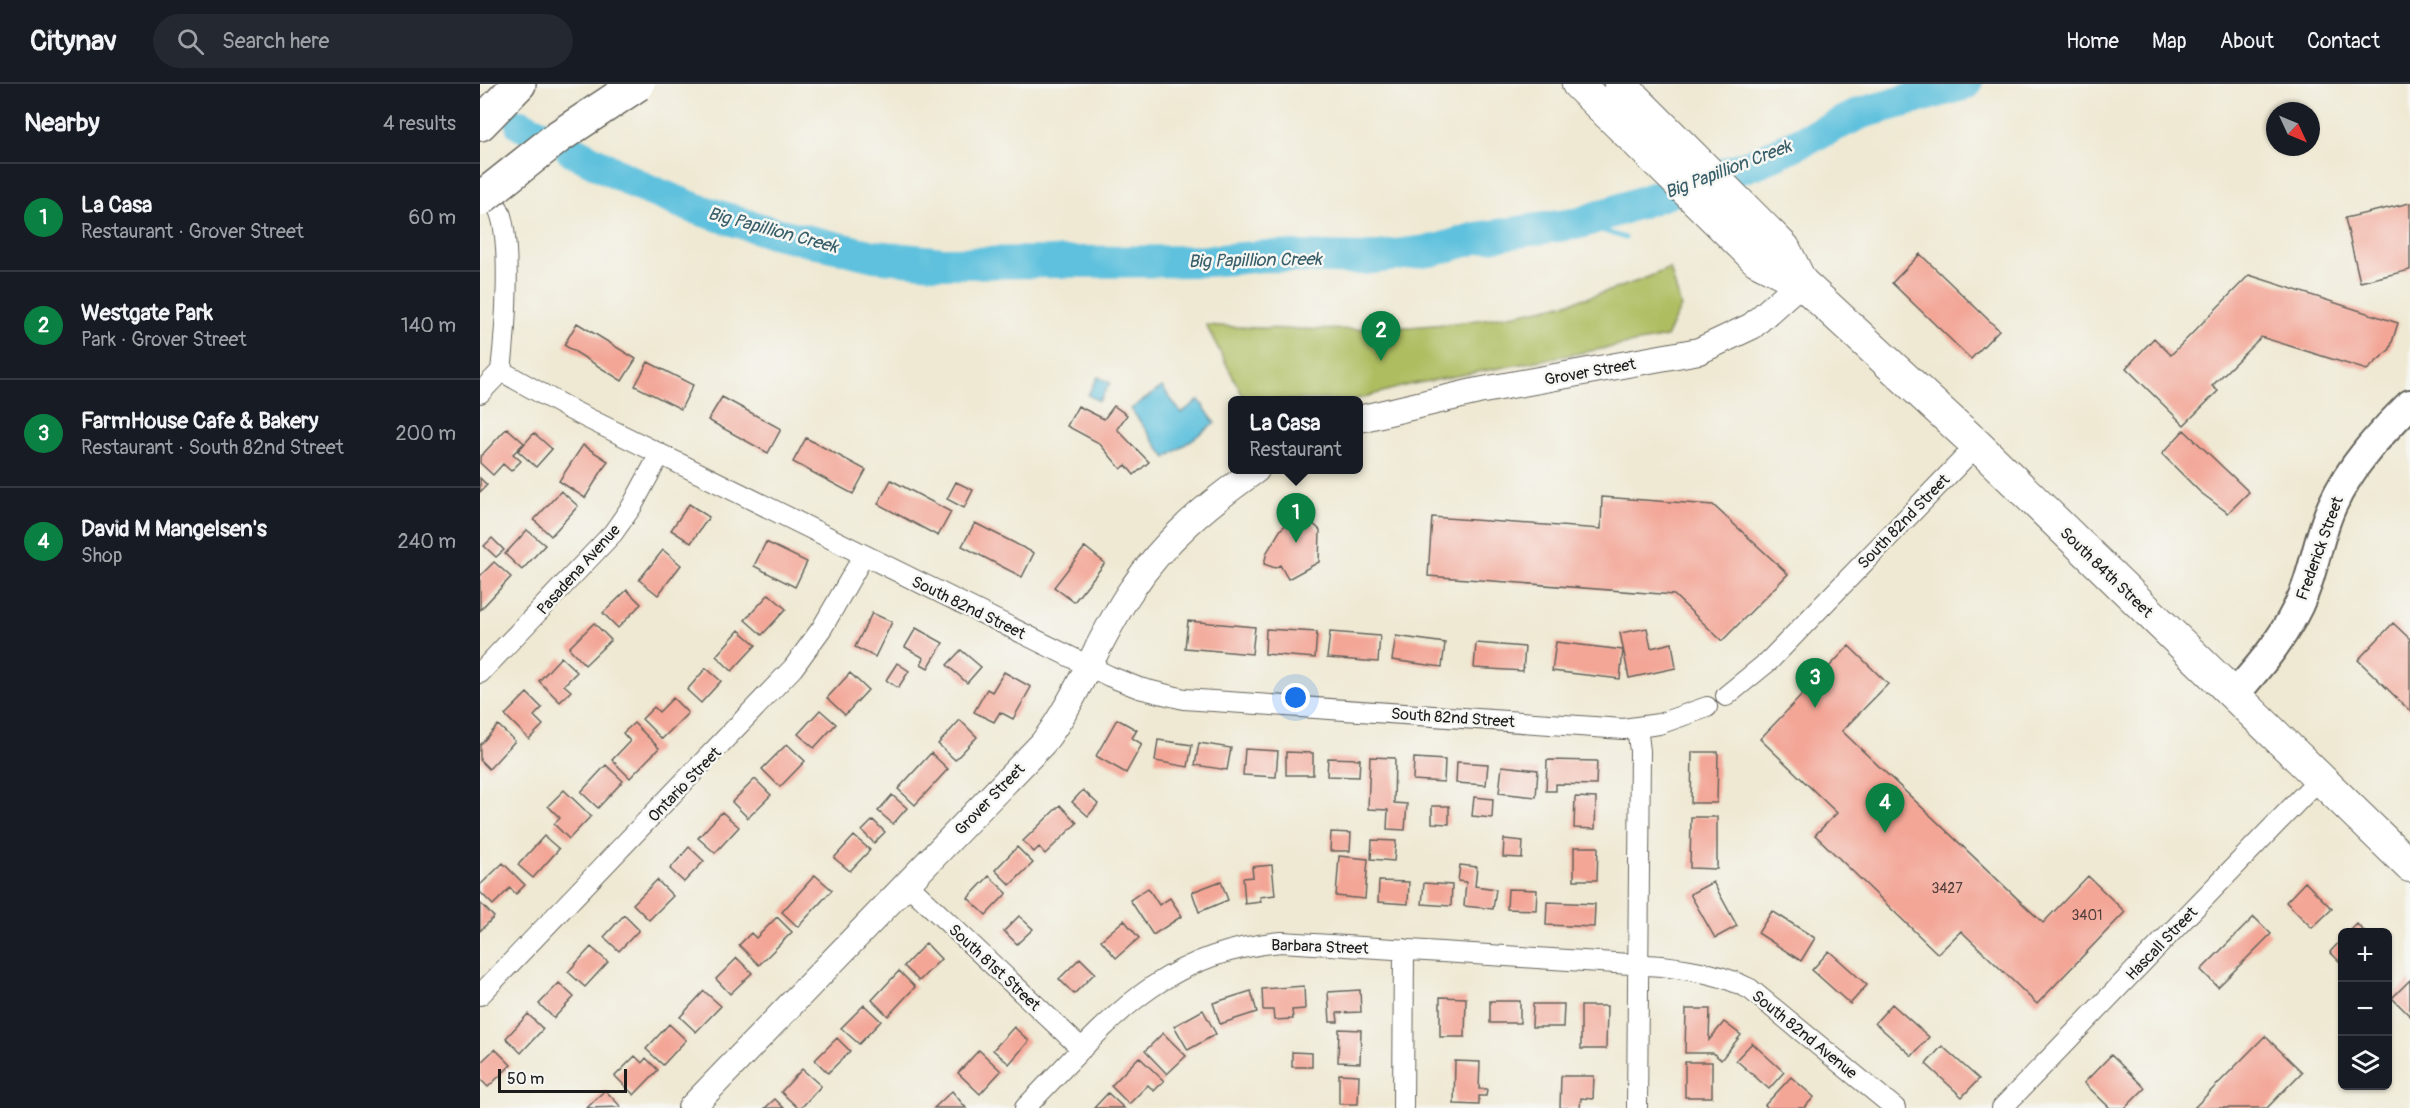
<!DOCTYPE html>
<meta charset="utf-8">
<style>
:root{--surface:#171b24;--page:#242831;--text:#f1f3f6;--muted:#9ea1a6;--line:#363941;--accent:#0b8043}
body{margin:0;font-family:Pangolin,sans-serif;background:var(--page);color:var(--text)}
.controls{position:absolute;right:18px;bottom:18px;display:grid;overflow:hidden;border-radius:9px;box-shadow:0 2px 4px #0004}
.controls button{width:54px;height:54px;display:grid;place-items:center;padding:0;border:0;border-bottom:2px solid var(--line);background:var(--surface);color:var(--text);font:30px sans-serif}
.compass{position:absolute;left:1786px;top:18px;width:54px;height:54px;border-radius:50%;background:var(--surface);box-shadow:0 2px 4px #0004;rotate:134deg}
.scale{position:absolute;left:18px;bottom:15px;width:129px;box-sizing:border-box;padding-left:6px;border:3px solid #1c1c1c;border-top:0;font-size:16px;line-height:21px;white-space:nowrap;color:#1c1c1c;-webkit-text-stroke:4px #f6f6f2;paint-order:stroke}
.you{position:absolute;left:816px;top:614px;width:21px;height:21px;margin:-15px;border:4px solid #fff;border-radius:50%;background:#1a73e8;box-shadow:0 0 0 9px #1a73e833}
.badge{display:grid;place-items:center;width:39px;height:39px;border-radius:50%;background:var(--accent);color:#fff;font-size:20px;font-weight:700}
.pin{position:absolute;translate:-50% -50px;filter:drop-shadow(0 2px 3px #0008)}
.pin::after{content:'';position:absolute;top:32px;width:21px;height:18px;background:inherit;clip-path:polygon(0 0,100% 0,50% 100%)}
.popup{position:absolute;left:748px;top:312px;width:135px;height:78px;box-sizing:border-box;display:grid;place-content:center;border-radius:9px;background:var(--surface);filter:drop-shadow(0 2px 4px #0005);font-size:20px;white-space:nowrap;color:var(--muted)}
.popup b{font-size:22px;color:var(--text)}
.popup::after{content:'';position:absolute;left:50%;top:100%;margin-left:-12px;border:12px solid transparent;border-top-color:var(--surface)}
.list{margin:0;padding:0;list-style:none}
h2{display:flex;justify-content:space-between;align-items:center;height:78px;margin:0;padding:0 24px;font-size:26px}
h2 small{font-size:20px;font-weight:400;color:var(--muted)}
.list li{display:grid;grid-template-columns:39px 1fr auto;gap:18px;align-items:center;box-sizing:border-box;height:108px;padding:0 24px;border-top:2px solid var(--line)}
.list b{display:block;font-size:22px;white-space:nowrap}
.list p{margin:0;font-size:20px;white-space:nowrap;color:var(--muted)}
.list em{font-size:20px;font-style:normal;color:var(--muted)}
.icon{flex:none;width:33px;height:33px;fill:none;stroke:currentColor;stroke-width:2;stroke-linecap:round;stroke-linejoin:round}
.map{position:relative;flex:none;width:1930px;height:1024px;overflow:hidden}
header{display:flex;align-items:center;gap:36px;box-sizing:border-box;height:84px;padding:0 30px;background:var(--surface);border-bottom:2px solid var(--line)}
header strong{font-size:28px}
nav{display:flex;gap:33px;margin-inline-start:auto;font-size:21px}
.search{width:420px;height:54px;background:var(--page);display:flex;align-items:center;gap:15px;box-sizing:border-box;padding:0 21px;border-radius:33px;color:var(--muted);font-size:22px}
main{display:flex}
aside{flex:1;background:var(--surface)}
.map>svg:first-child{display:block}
.green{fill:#aebd60;stroke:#656c3e;stroke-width:1.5}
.water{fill:#5fc1dd;stroke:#3e6e7c;stroke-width:1.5}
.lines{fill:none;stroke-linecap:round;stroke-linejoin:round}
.stream{stroke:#5fc1dd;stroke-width:5}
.river{stroke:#5fc1dd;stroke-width:32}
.building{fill:#f3a696}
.minor-casing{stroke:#66645c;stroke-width:22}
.tertiary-casing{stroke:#66645c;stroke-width:28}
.secondary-casing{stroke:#66645c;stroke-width:32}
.primary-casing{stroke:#66645c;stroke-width:34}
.motorway-casing{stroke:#66645c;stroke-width:36}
.minor{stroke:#fff;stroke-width:20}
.tertiary{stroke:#fff;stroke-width:26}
.secondary{stroke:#fff;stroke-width:28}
.primary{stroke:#fff;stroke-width:32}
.motorway{stroke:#fff;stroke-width:33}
.motorway-bridge-casing{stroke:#66645c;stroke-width:36;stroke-linecap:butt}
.motorway-bridge{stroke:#fff;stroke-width:33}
.labels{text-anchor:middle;stroke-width:5;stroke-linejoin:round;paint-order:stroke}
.number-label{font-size:14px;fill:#523e3a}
.street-label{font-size:16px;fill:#1c1c1c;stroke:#f6f6f2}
.water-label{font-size:18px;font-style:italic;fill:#375e69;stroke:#f6f6f2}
</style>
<header>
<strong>Citynav</strong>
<div class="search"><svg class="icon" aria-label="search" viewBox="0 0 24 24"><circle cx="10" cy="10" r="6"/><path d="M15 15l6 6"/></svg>Search here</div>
<nav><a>Home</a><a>Map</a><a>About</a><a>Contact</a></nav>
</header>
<main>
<aside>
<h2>Nearby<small>4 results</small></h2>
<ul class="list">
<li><span class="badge">1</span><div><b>La Casa</b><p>Restaurant · Grover Street</p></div><em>60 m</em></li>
<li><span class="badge">2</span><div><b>Westgate Park</b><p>Park · Grover Street</p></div><em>140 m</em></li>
<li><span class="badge">3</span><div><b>FarmHouse Cafe &amp; Bakery</b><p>Restaurant · South 82nd Street</p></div><em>200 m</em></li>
<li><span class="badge">4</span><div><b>David M Mangelsen's</b><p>Shop</p></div><em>240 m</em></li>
</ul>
</aside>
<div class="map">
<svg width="1930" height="1024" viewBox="0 0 1930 1024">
<rect width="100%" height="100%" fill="#f6f6f2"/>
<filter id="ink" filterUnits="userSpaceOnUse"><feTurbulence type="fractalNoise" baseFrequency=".0167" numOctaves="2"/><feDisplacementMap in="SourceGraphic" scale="12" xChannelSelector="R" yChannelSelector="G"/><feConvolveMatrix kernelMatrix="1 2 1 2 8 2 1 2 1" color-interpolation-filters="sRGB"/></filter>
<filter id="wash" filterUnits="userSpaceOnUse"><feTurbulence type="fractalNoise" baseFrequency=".008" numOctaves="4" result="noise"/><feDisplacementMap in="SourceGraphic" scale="24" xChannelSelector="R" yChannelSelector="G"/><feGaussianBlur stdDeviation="1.35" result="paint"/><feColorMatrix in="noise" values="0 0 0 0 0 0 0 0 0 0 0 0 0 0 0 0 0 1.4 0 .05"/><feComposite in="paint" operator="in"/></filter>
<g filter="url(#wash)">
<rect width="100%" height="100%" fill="#efe9d3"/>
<path class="green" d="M1190 184 1201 223 1186 253 928 301 874 316H765L726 241C881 252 1046 247 1190 184Z"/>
<path class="water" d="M618 293 630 299 619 317 608 311Z
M682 303 701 329 719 316 735 339 686 374 651 325Z"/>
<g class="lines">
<path class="stream" d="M1100 139 1145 154"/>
<path class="river" d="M41 41 59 50
M91 66 164 104 214 124 287 147 394 172 463 179 726 177 786 172 883 175 956 166 996 154 1100 139 1278 78 1382 29 1486 0"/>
</g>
<g id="blocks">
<path class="building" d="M1930 119V186L1880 198 1865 134Z
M1440 170 1519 246 1491 275 1412 199Z
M1769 191 1918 239 1910 265 1887 286 1781 253 1732 302 1738 307 1704 341 1646 284 1674 254 1691 271Z
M97 239 156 275 142 297 84 261Z
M168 278 213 301 201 325 155 302Z
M242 313 301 345 288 369 228 336Z
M598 322 624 335 634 322 647 331 637 345 669 378 654 391 646 381 641 385 619 359 587 342Z
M27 344 44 359 33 370 41 377 31 387 23 380 13 391 0 379V373Z
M1704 346 1769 408 1748 429 1720 408 1682 370Z
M54 349 72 365 56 383 38 367Z
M326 354 386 386 373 410 313 378Z
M103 361 128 377 105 414 79 397Z
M0 394 7 401 0 408Z
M411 396 471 428 458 452 398 420Z
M476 398 493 406 484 424 467 415Z
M81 407 98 422 71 452 54 436Z
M1122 413 1233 421 1308 490 1242 557 1194 511 948 492 952 433 1121 445Z
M209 420 229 433 211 459 191 446Z
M810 437 817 445H823L831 438 840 446 839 478 808 495 800 481 795 484 784 480 787 468 801 445Z
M495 439 554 469 542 493 482 462Z
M47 446 65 461 42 486 25 470Z
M12 454 24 466 16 473 4 462Z
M286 458 327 478 315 503 274 482Z
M605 463 625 479 594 518 574 503Z
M183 466 201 481 178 511 159 496Z
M14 478 31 493 0 526V492Z
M147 506 161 520 138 544 123 529Z
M289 510 306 525 282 551 265 536Z
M392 529 412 538 395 573 375 563Z
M708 537 775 543 772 570 705 564Z
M114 539 131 556 105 581 89 564Z
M1913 539 1930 555V627L1878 576Z
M436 544 463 559 448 584 441 580 444 574 425 563Z
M1167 544 1171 564 1192 559 1196 584 1149 594 1140 549Z
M786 545 837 548 835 574 785 570Z
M259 546 276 561 252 587 236 572Z
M850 548 900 552 898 578 847 574Z
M916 552 965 559 962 583 912 576Z
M1076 558 1143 566 1140 595 1072 587Z
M996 559 1045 563 1043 587 994 584Z
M1369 562 1408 600 1362 647 1563 839 1608 792 1645 828 1557 920 1481 847 1458 870 1335 751 1357 729 1280 655Z
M481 566 501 583 487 599 467 581Z
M81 573 97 588 84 601 91 607 80 618 59 597Z
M417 579 429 587 418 604 406 596Z
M226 584 241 597 221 619 207 606Z
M524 588 551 603 533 635 520 628 514 638 494 628 507 605 512 608Z
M370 589 388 606 365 631 347 614Z
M47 609 62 624 54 632 63 641 49 655 25 631Z
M193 614 208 629 182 655 162 635 174 623 179 628Z
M340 626 356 640 334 664 318 650Z
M637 635 657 646 652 654 662 660 646 689 616 672Z
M480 636 497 653 475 676 458 660Z
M154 639 179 664 150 694 132 676 150 657 143 649Z
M18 641 35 657 9 685 0 676V661Z
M678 656 712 661 708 683 675 677Z
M719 659 751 664 747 686 715 681Z
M307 660 325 677 300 703 282 685Z
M765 665 798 667 796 693 763 691Z
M806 668 833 669V691H806Z
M1212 668H1238L1237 719H1211Z
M451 669 468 685 435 721 418 705Z
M890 673 915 674 914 719 927 720 925 746 907 745 908 726 888 725Z
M848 674 880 675 879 693 847 692Z
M934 674 965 676 964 698 933 696Z
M1067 676 1117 677 1116 701 1076 700V707H1066Z
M977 678 1008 680 1006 701 976 699Z
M126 681 143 697 118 724 101 708Z
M1022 682 1058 686 1056 713 1019 709Z
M275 695 291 711 268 734 252 718Z
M84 706 111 732 89 755 74 740 80 734 68 722Z
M603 706 618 720 608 732 592 718Z
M412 711 427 724 413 740 398 727Z
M994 713 1013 715 1012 734 992 732Z
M1095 713 1116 714 1115 745 1094 744Z
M580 721 597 739 565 770 559 763 554 768 543 757Z
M952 722H969V740L952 739Z
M242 728 259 743 235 769 218 754Z
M1211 733H1237V785L1210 784Z
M393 736 405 748 394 759 382 747Z
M851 748 871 749 870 767H850Z
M64 752 79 765 53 794 38 781Z
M374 752 390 766 370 787 354 774Z
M1024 755 1043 757 1042 774 1023 773Z
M892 756 916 757 914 777 891 775Z
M209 763 224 777 204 798 190 785Z
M537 763 553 779 530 801 515 786Z
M1094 763H1118L1117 796H1094Z
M859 772 888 775 885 815 856 812Z
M23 779 45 801 36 810 30 804 13 821 0 808V801Z
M792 781 795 811 780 813 781 818 765 820 763 794 773 793 772 783Z
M980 781 997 783 995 802 1016 805 1013 825 984 822 986 798 978 797Z
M335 791 352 806 318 843 302 828Z
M509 792 527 809 506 831 488 814Z
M177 796 193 812 169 836 153 820Z
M741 797 748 816 719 828 712 808Z
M899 797 929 798 928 820 898 818Z
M1233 798 1257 842 1235 854 1210 810Z
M1825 798 1852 825 1832 844 1806 818Z
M944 799 972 801 971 822 942 820Z
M668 804 679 821 690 814 702 832 673 851 650 816Z
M1028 805 1057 806 1056 826 1027 825Z
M1067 818 1115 820 1114 843 1066 841Z
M0 819 14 833 0 847Z
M1292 827 1335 854 1321 877 1278 849Z
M144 831 159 846 139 867 124 853Z
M539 832 553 845 537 860 524 847Z
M297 833 312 848 279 881 259 861 271 849 276 854Z
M1774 833 1791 850 1738 903 1721 886Z
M644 836 659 854 636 874 621 856Z
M1877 840 1885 848H1869Z
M1862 855V880L1850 868Z
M446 859 461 875 439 897 424 882Z
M111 863 128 878 105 903 88 888Z
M1349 867 1387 901 1370 920 1332 886Z
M257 874 272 889 250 910 236 895Z
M600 874 615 889 594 910 579 895Z
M419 887 435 903 408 932 392 916Z
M1930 896V932L1912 914Z
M79 899 94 913 74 934 59 920Z
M824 902 825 925 812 926 813 935 794 936 793 926H783L782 905Z
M880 906 881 928 857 929 858 938H850L848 908Z
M224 907 241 922 216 948 200 933Z
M771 907 777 928 740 940 733 919Z
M960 913 986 914 985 953H960Z
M1010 917H1040V939H1010Z
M1053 920H1084L1083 943H1052Z
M1412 920 1449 953 1432 972 1395 939Z
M384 921 401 937 379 960 361 944Z
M1101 922H1127L1126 965H1101Z
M1206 925H1230L1229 956 1244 938 1261 951 1241 976 1233 969H1205Z
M723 926 736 950 708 966 694 942Z
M48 930 63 945 41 969 26 954Z
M189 940 206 956 183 981 166 965Z
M534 943 549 957 529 980 513 966Z
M859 945 881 946 880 979 858 978Z
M683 949 706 972 687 990 665 967Z
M1785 952 1822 988 1787 1024H1714Z
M357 954 370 967 348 989 335 976Z
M1272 959 1304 988 1289 1005 1256 976Z
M1462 962 1499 995 1482 1013 1446 980Z
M15 965 31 981 8 1003 0 995V979Z
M499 966 521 987 500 1010 478 989Z
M812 968 832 969V983H812Z
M1631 971 1665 1004 1645 1024H1630L1604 999Z
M155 972 162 979 166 974 178 986 154 1011 135 992Z
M659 973 684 997 674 1007 668 1001 649 1020 631 1002Z
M975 977 1000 978 999 1005H1007L1006 1012H999V1021L974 1020Z
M1205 978H1232V1013H1205Z
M322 985 341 1002 321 1024H318L301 1008Z
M859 990 879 991 878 1020H859Z
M1081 992H1114L1113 1015 1101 1014 1100 1024H1080Z
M1311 993 1334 1013 1324 1024H1288L1285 1021Z
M125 1006 141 1023 107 1024Z
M472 1007 486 1024H454Z
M628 1009 644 1024H614Z
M295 1015 304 1024H285Z"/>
</g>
</g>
<g filter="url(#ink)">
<use href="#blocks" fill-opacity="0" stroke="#66645c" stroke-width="1.5"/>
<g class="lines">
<g class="minor-casing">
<path id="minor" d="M18 124C33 153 25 252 21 287
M21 287 91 326 629 592 659 604 704 615 1143 645 1179 640 1227 623
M0 309 21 287
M0 589 133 449 152 422 180 370
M1246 612 1289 577 1497 361
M427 800 602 965
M0 911 313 584 342 544 384 471
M545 1024C626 941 678 868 802 858L1182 882C1214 886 1241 890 1270 905L1415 1024
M923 1024 924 865
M1157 1024 1160 667 1157 643
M1522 1024 1840 694"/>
</g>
<g class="tertiary-casing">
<path id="tertiary" d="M879 335 998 307 1219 267 1272 242 1321 198
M211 1024 563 659C599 612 618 554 652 505 684 456 729 419 776 386"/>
</g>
<g class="secondary-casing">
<path id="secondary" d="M1754 611C1782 580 1808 549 1824 509 1835 481 1839 450 1852 422 1870 382 1899 351 1930 320"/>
</g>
<g class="primary-casing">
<path id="primary" d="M1098 0 1277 176 1321 198 1497 361 1930 782
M1140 0 1304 164 1321 198"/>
</g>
<g class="motorway-casing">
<path id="motorway" d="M0 40 39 0"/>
</g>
<use href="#minor" class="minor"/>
<use href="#tertiary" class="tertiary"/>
<use href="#secondary" class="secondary"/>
<use href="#primary" class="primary"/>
<use href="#motorway" class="motorway"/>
<g class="motorway-bridge-casing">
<path id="motorway-bridge" d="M0 115 78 53 158 0"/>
</g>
<use href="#motorway-bridge" class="motorway-bridge"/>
</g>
</g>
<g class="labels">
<g class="number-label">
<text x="1467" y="809">3427</text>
<text x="1607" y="836">3401</text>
</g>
<g class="street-label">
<text transform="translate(1110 287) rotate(-10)" y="6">Grover Street</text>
<text transform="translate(1423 437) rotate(-46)" y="6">South 82nd Street</text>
<text transform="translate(1839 464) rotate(-70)" y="6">Frederick Street</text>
<text transform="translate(98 485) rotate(-48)" y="6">Pasadena Avenue</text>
<text transform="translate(1627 488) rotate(44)" y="6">South 84th Street</text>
<text transform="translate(489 523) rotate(26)" y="6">South 82nd Street</text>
<text transform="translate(973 633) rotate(4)" y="6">South 82nd Street</text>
<text transform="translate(204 700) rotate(-46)" y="6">Ontario Street</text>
<text transform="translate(509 715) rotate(-46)" y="6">Grover Street</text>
<text transform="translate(1681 859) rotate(-46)" y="6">Hascall Street</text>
<text transform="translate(840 862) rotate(2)" y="6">Barbara Street</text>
<text transform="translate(515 883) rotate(43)" y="6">South 81st Street</text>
<text transform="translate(1325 950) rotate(39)" y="6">South 82nd Avenue</text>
</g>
<g class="water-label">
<text transform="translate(1248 85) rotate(-21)" y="6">Big Papillion Creek</text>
<text transform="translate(293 146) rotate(15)" y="6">Big Papillion Creek</text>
<text transform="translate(775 176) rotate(-1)" y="6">Big Papillion Creek</text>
</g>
</g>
</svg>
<div class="controls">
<button>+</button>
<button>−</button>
<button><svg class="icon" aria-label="layers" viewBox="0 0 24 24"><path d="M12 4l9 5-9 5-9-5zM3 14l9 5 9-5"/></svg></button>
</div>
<svg class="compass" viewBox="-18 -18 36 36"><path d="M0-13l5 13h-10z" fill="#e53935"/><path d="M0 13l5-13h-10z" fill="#9ea1a6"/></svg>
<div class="scale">50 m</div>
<div class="you"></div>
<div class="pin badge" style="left:816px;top:459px">1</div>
<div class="popup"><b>La Casa</b>Restaurant</div>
<div class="pin badge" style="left:901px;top:277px">2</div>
<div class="pin badge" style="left:1335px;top:624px">3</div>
<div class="pin badge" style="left:1405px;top:749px">4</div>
</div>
</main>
